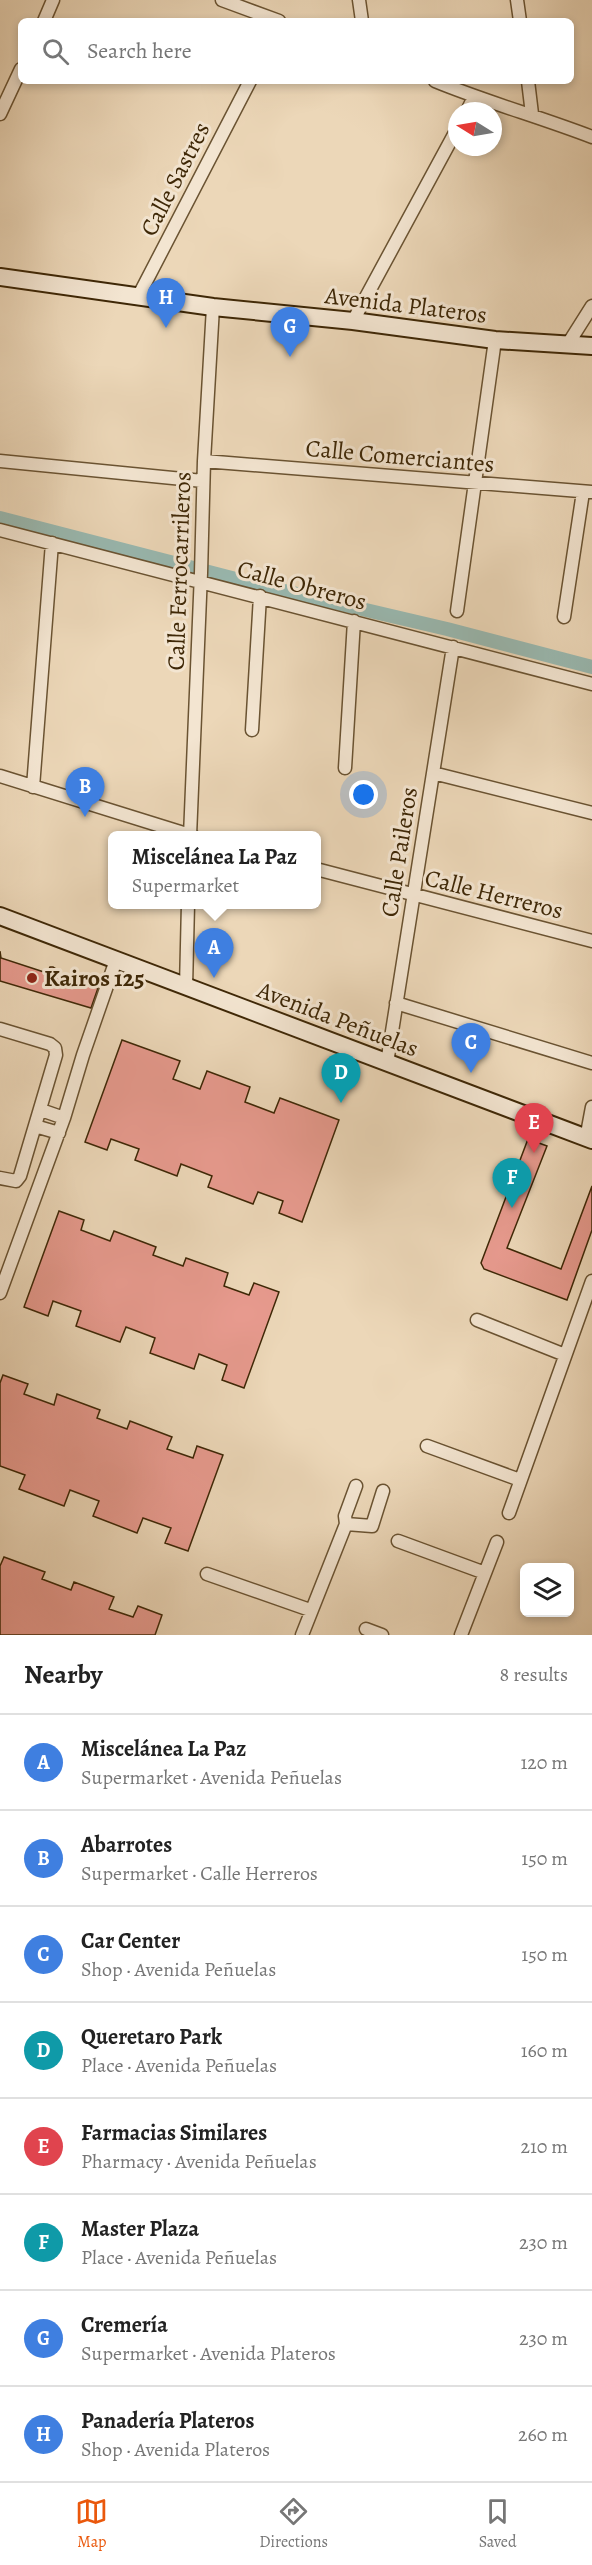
<!DOCTYPE html>
<meta charset="utf-8">
<style>
:root{--surface:#fff;--page:#f6f6f6;--text:#222;--muted:#767676;--line:#e0e0e0;--accent:#ea580c}
body{margin:0;font-family:Alegreya,serif;background:var(--page);color:var(--text)}
.controls{position:absolute;right:18px;bottom:18px;display:grid;overflow:hidden;border-radius:9px;box-shadow:0 3px 9px #0003}
.controls button{width:54px;height:54px;display:grid;place-items:center;padding:0;border:0;border-bottom:2px solid var(--line);background:var(--surface);color:var(--text);font:30px sans-serif}
.compass{position:absolute;left:448px;top:102px;width:54px;height:54px;border-radius:50%;background:var(--surface);box-shadow:0 3px 9px #0003;rotate:281deg}
.you{position:absolute;left:364px;top:795px;width:21px;height:21px;margin:-15px;border:4px solid #fff;border-radius:50%;background:#1a73e8;box-shadow:0 0 0 9px #1a73e833}
.badge{display:grid;place-items:center;width:39px;height:39px;border-radius:50%;background:var(--accent);color:#fff;font-size:20px;font-weight:700}
.pin{position:absolute;translate:-50% -50px;filter:drop-shadow(0 2px 3px #0008)}
.pin::after{content:'';position:absolute;top:32px;width:21px;height:18px;background:inherit;clip-path:polygon(0 0,100% 0,50% 100%)}
.popup{position:absolute;left:108px;top:831px;width:213px;height:78px;box-sizing:border-box;display:grid;place-content:center;border-radius:9px;background:var(--surface);filter:drop-shadow(0 2px 4px #0005);font-size:20px;white-space:nowrap;color:var(--muted)}
.popup b{font-size:22px;color:var(--text)}
.popup::after{content:'';position:absolute;left:50%;top:100%;margin-left:-12px;border:12px solid transparent;border-top-color:var(--surface)}
.list{margin:0;padding:0;list-style:none}
h2{display:flex;justify-content:space-between;align-items:center;height:78px;margin:0;padding:0 24px;font-size:26px}
h2 small{font-size:20px;font-weight:400;color:var(--muted)}
.list li{display:grid;grid-template-columns:39px 1fr auto;gap:18px;align-items:center;box-sizing:border-box;height:96px;padding:0 24px;border-top:2px solid var(--line)}
.list b{display:block;font-size:22px;white-space:nowrap}
.list p{margin:0;font-size:20px;white-space:nowrap;color:var(--muted)}
.list em{font-size:20px;font-style:normal;color:var(--muted)}
.icon{flex:none;width:33px;height:33px;fill:none;stroke:currentColor;stroke-width:2;stroke-linecap:round;stroke-linejoin:round}
.map{position:relative;flex:none;width:592px;height:1635px;overflow:hidden}
.search{position:absolute;background:var(--surface);box-shadow:0 3px 9px #0003;left:18px;right:18px;top:18px;height:66px;display:flex;align-items:center;gap:15px;box-sizing:border-box;padding:0 21px;border-radius:9px;color:var(--muted);font-size:22px}
.sheet{height:846px;background:var(--surface)}
nav{display:flex;justify-content:space-around;align-items:center;box-sizing:border-box;height:84px;border-top:2px solid var(--line);background:var(--surface);font-size:16px;color:var(--muted)}
nav a{display:grid;justify-items:center;gap:3px}
nav .on{color:var(--accent)}
.map>svg:first-child{display:block}
.lines{fill:none;stroke-linecap:round;stroke-linejoin:round}
.canal{stroke:#99b9b1;stroke-width:14}
.building{fill:#e79a8e;stroke:#3e2706;stroke-width:1.5}
.street-casing{stroke:#6a5332;stroke-width:15}
.secondary-casing{stroke:#3e2706;stroke-width:20}
.street{stroke:#f3e5d1;stroke-width:12}
.secondary{stroke:#f3e5d1;stroke-width:16}
.poi-dot{fill:#8f2418;stroke:#f3e5d1;stroke-width:2}
.labels{text-anchor:middle;stroke-width:6;stroke-linejoin:round;paint-order:stroke}
.street-label{font-size:24px;fill:#3e2706;stroke:#f3e5d1}
.poi-label{font-size:24px;font-weight:bold;fill:#3e2706;stroke:#f3e5d1;text-anchor:start}
</style>
<div class="map">
<svg width="592" height="1635" viewBox="0 0 592 1635">
<rect width="100%" height="100%" fill="#ecd7b8"/>
<filter id="stains"><feTurbulence type="fractalNoise" baseFrequency=".00333" numOctaves="4"/><feColorMatrix values="0 0 0 0 .2 0 0 0 0 .09 0 0 0 0 .02 0 0 0 .5 -.17"/></filter>
<radialGradient id="worn" r=".72"><stop offset=".6" stop-color="#630" stop-opacity="0"/><stop offset="1" stop-color="#630" stop-opacity=".3"/></radialGradient>
<g class="lines">
<path class="canal" d="M0 518 259 585 447 629 592 667"/>
</g>
<path class="building" d="M0 951 1 958 47 973 50 967H53L56 969V975L98 988 91 1008 0 981Z
M122 1040 180 1061 173 1079 200 1089 207 1071 250 1087 245 1102 274 1113 280 1098 339 1120 302 1222 279 1213 283 1201 258 1192 253 1204 208 1187 212 1176 181 1164 177 1176 135 1160 139 1149 111 1139 107 1150 85 1142Z
M528 1139 547 1146 507 1248 561 1269 592 1186V1230L567 1300 484 1269 481 1263Z
M59 1211 84 1220 81 1230 110 1241 114 1231 156 1247 153 1255 183 1266 186 1258 228 1273 224 1286 249 1295 254 1283 279 1292 244 1388 222 1380 227 1365 199 1354 194 1369 150 1353 155 1338 126 1327 120 1342 76 1326 81 1311 53 1301 48 1316 24 1307Z
M3 1375 28 1384 24 1394 54 1405 57 1394 100 1410 97 1418 127 1429 130 1421 172 1437 167 1449 193 1458 197 1446 223 1455 188 1551 165 1543 171 1528 143 1518 137 1533 93 1516 99 1501 70 1490 64 1506 19 1489 25 1475 0 1466V1383Z
M4 1557 45 1572 42 1579 71 1590 74 1582 114 1597 109 1609 133 1617 138 1606 162 1615 155 1635H0V1566Z"/>
<g class="lines">
<g class="street-casing">
<path id="street" d="M222 0 279 21
M359 0 362 21
M517 0 520 21
M44 21 53 0
M435 81C486 102 540 117 592 137
M528 81 532 114
M467 111 474 97
M0 114 21 69
M138 297 250 81
M353 321 457 129
M568 344 592 306
M0 461 203 481
M204 461 592 492
M0 530 592 684
M457 611 495 340
M564 617 583 492
M252 730 260 596
M345 768 354 621
M433 773 592 813
M0 776 193 836
M33 787 52 543
M190 836 201 573 204 461 213 307
M316 869 592 941
M186 987 188 904
M396 1003 592 1063
M0 1029 50 1044 55 1048 56 1055 20 1176 16 1181 0 1178
M387 1063 453 647
M41 1110 64 1118
M35 1126 59 1133
M586 1139 592 1107
M0 1293 64 1118 83 1055 116 960
M477 1320 565 1355
M427 1446 520 1480
M509 1513 592 1281
M346 1524 372 1526 383 1491
M398 1541 485 1573
M207 1574 310 1610
M366 1629 382 1635
M302 1635 346 1524 345 1516 356 1486
M461 1635 497 1542"/>
</g>
<g class="secondary-casing">
<path id="secondary" d="M0 277 213 307 353 321 495 340 592 346
M0 916 592 1140"/>
</g>
<use href="#street" class="street"/>
<use href="#secondary" class="secondary"/>
</g>
<circle class="poi-dot" cx="32" cy="978" r="6"/>
<g class="labels">
<g class="street-label">
<text transform="translate(175 179) rotate(-63)" y="8">Calle Sastres</text>
<text transform="translate(406 305) rotate(7)" y="8">Avenida Plateros</text>
<text transform="translate(400 456) rotate(5)" y="8">Calle Comerciantes</text>
<text transform="translate(179 571) rotate(-88)" y="8">Calle Ferrocarrileros</text>
<text transform="translate(302 585) rotate(15)" y="8">Calle Obreros</text>
<text transform="translate(399 852) rotate(-81)" y="8">Calle Paileros</text>
<text transform="translate(494 894) rotate(14)" y="8">Calle Herreros</text>
<text transform="translate(338 1019) rotate(21)" y="8">Avenida Peñuelas</text>
</g>
<g class="poi-label">
<text x="44" y="986">Kairos 125</text>
</g>
</g>
<rect width="100%" height="100%" filter="url(#stains)"/>
<rect width="100%" height="100%" fill="url(#worn)"/>
</svg>
<div class="controls">
<button><svg class="icon" aria-label="layers" viewBox="0 0 24 24"><path d="M12 4l9 5-9 5-9-5zM3 14l9 5 9-5"/></svg></button>
</div>
<svg class="compass" viewBox="-18 -18 36 36"><path d="M0-13l5 13h-10z" fill="#e53935"/><path d="M0 13l5-13h-10z" fill="#767676"/></svg>
<div class="you"></div>
<div class="pin badge" style="left:214px;top:978px;background:#3f7fe0">A</div>
<div class="popup"><b>Miscelánea La Paz</b>Supermarket</div>
<div class="pin badge" style="left:85px;top:817px;background:#3f7fe0">B</div>
<div class="pin badge" style="left:471px;top:1073px;background:#3f7fe0">C</div>
<div class="pin badge" style="left:341px;top:1103px;background:#0f9aa8">D</div>
<div class="pin badge" style="left:534px;top:1153px;background:#e0444e">E</div>
<div class="pin badge" style="left:512px;top:1208px;background:#0f9aa8">F</div>
<div class="pin badge" style="left:290px;top:357px;background:#3f7fe0">G</div>
<div class="pin badge" style="left:166px;top:328px;background:#3f7fe0">H</div>
<div class="search"><svg class="icon" aria-label="search" viewBox="0 0 24 24"><circle cx="10" cy="10" r="6"/><path d="M15 15l6 6"/></svg>Search here</div>
</div>
<section class="sheet">
<h2>Nearby<small>8 results</small></h2>
<ul class="list">
<li><span class="badge" style="background:#3f7fe0">A</span><div><b>Miscelánea La Paz</b><p>Supermarket · Avenida Peñuelas</p></div><em>120 m</em></li>
<li><span class="badge" style="background:#3f7fe0">B</span><div><b>Abarrotes</b><p>Supermarket · Calle Herreros</p></div><em>150 m</em></li>
<li><span class="badge" style="background:#3f7fe0">C</span><div><b>Car Center</b><p>Shop · Avenida Peñuelas</p></div><em>150 m</em></li>
<li><span class="badge" style="background:#0f9aa8">D</span><div><b>Queretaro Park</b><p>Place · Avenida Peñuelas</p></div><em>160 m</em></li>
<li><span class="badge" style="background:#e0444e">E</span><div><b>Farmacias Similares</b><p>Pharmacy · Avenida Peñuelas</p></div><em>210 m</em></li>
<li><span class="badge" style="background:#0f9aa8">F</span><div><b>Master Plaza</b><p>Place · Avenida Peñuelas</p></div><em>230 m</em></li>
<li><span class="badge" style="background:#3f7fe0">G</span><div><b>Cremería</b><p>Supermarket · Avenida Plateros</p></div><em>230 m</em></li>
<li><span class="badge" style="background:#3f7fe0">H</span><div><b>Panadería Plateros</b><p>Shop · Avenida Plateros</p></div><em>260 m</em></li>
</ul>
</section>
<nav>
<a class="on"><svg class="icon" aria-label="map" viewBox="0 0 24 24"><path d="M3 6l6-2 6 2 6-2v14l-6 2-6-2-6 2zM9 4v14M15 6v14"/></svg>Map</a>
<a><svg class="icon" aria-label="directions" viewBox="0 0 24 24"><path d="M12 3l9 9-9 9-9-9zM9 14v-3h6M13 9l2 2-2 2"/></svg>Directions</a>
<a><svg class="icon" aria-label="saved" viewBox="0 0 24 24"><path d="M7 4h10v16l-5-4-5 4z"/></svg>Saved</a>
</nav>
